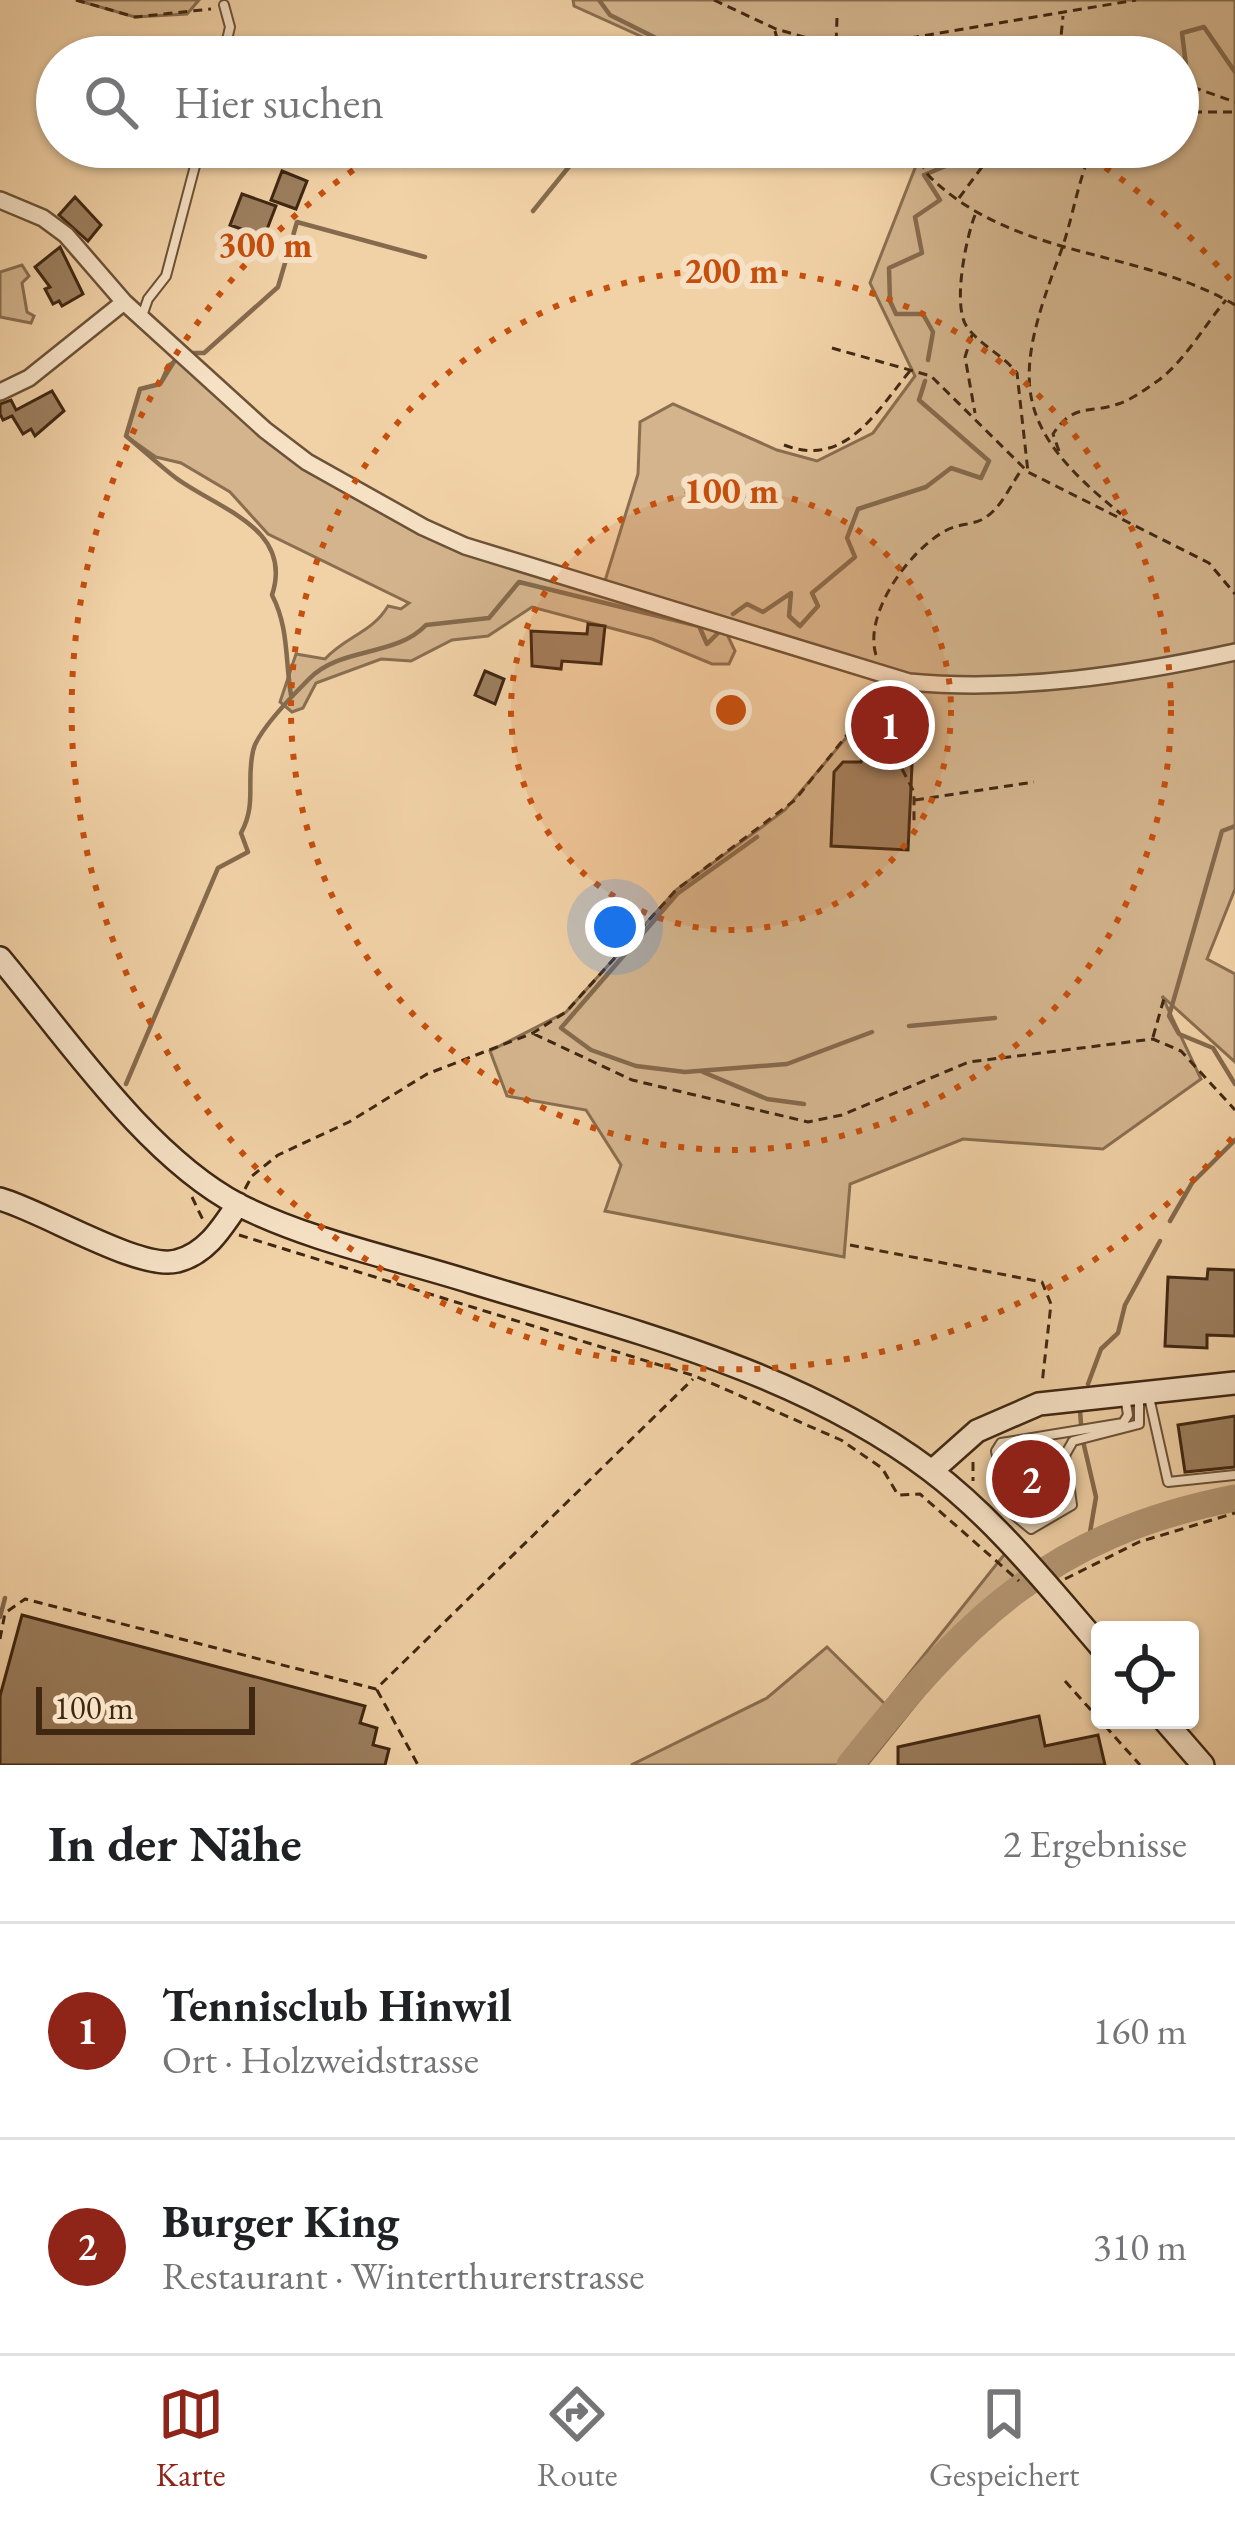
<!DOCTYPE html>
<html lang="de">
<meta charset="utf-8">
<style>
:root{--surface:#fff;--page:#f2f2f2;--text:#202124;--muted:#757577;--line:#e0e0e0;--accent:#8f2418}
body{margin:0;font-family:"EB Garamond",serif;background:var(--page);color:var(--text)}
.controls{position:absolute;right:36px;bottom:36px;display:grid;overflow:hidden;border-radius:12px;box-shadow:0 3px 9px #0004}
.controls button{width:108px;height:108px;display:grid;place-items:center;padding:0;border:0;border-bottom:3px solid var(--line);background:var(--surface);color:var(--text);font:60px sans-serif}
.scale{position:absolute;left:36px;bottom:30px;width:219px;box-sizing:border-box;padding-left:12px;border:6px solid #3f2712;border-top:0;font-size:33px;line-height:42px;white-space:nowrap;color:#3f2712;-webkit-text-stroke:9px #f6e1c5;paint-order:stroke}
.you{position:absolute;left:615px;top:927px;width:42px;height:42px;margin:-30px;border:9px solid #fff;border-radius:50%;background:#1a73e8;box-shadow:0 0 0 18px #1a73e833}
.badge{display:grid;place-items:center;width:78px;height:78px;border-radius:50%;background:var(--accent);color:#fff;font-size:39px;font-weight:700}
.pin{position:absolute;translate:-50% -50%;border:6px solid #fff;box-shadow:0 3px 12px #0006}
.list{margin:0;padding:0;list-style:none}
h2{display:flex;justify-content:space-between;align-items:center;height:156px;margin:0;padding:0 48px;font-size:51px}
h2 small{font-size:39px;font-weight:400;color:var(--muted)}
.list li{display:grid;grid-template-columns:78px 1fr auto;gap:36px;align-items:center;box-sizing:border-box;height:216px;padding:0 48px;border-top:3px solid var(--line)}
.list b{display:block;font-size:45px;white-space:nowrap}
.list p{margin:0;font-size:39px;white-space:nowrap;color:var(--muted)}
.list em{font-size:39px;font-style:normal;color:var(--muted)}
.icon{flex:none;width:66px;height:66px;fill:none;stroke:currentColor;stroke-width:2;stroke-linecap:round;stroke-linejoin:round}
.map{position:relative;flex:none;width:1235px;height:1765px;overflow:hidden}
.search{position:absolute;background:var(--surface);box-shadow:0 3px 9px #0004;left:36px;right:36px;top:36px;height:132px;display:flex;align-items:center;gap:30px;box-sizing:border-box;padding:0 42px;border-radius:66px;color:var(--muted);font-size:45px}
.sheet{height:588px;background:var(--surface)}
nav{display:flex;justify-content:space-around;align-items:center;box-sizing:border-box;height:168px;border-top:3px solid var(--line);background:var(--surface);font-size:33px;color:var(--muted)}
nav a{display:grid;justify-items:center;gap:6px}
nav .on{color:var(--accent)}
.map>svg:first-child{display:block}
.green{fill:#d3b48d;stroke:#896e50;stroke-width:3}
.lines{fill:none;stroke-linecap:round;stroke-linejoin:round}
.stream{stroke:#856a4d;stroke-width:4.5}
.river{stroke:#b49774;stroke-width:27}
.building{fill:#9c7f5f;stroke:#3f2712;stroke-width:3}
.lane-casing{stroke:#6c5237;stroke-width:12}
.street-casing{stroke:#6c5237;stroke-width:20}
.secondary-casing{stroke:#3f2712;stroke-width:26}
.path{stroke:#3f2712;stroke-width:3;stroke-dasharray:9 6;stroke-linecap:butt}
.lane{stroke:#f6e1c5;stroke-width:8}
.street{stroke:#f6e1c5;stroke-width:15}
.secondary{stroke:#f6e1c5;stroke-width:21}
.ring{fill:none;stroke:#c64f0d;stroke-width:6;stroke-dasharray:6 12}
.centre{fill:#c64f0d;stroke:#f6e1c5;stroke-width:6}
.ring-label{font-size:36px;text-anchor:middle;font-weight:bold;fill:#c64f0d;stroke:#f6e1c5;stroke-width:12;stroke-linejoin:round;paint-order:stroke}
</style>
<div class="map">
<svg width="1235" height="1765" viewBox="0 0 1235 1765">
<rect width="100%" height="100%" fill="#f1d1a6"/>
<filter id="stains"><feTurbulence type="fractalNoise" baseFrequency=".00167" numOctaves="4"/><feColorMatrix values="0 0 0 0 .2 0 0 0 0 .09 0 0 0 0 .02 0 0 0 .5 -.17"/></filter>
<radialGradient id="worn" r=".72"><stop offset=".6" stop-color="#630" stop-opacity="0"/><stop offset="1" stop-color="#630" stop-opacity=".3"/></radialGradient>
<path class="green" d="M76 0H199L187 14 135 17Z
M573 0H1235V889L1207 959 1235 974V1062L1162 996 1201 1079 1103 1149 963 1139 850 1184 844 1257 605 1211 621 1165 586 1110 507 1096 490 1051 566 1012 676 890 785 810 863 718 886 679 604 584 638 474 640 422 673 404 777 450 817 461 873 433 915 376 870 283 917 163 884 147H1178V57H687L574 6Z
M22 265 29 276 22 283 27 312 34 316 31 323 0 317V272Z
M183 356 265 430 423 527 725 630 735 651 729 664H712L652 639 532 607 488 636 452 640 411 661 381 659 316 683 303 708 292 712 280 702 296 654 325 659C346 636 372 633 388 606L401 609 409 603 268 534 230 492 181 463 156 457 126 436 140 389 160 384 168 365Z
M1011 1546 1045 1583 974 1632 867 1765H631L767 1698 827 1647 885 1704Z"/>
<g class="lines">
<path class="stream" d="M599 0 610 15 668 44 658 57
M1135 57 1143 49 1165 48 1176 57
M1178 58 1186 65 1182 33 1204 27 1235 72
M533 211 585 147
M190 353H204L278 287 297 222 425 257
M175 360 160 384 140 389 126 436C143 450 159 465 176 478 218 509 294 528 272 595 289 628 285 659 291 695
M928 360 933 332 923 314H896L890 301 889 268 922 253 915 217 940 200 924 175 953 163 944 147
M733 614 747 604 763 612 791 593 789 616 800 626 818 606 812 593 855 557 847 538 858 509 926 487 951 468 981 478 989 461 919 400 925 381
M1235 826 1222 831 1169 1016 1179 1034 1213 1048 1235 1084
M757 837 677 894 561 1028 591 1050 636 1066 685 1072 787 1064 872 1032
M909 1026 995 1018
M703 1072 767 1099 804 1104
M126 1084 218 868 248 852 241 833C257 804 246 782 253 751 257 731 295 693 309 679 339 647 396 657 426 625L489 618 519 582 699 626 707 644 719 632
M1170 1221 1192 1183 1235 1140
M1088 1384 1101 1349 1118 1333 1125 1305 1160 1241
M1080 1410 1081 1424
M1083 1441 1096 1497 1087 1550
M0 1617 5 1598"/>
<path class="river" d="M850 1765C965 1621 1047 1535 1235 1498"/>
</g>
<path class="building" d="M282 171 307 181 296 209 271 200Z
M242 194 276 206 264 237 230 225Z
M75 197 101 225 88 241 59 215Z
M60 247 83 294 62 306 59 301 53 304 45 289 50 287 35 267Z
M52 391 64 411 35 436 31 429 23 434 12 416 3 420 0 414V404L11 400 16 410Z
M588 624 605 626 601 664 562 661 561 669 532 666 531 631 587 634Z
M485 671 504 679 495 704 475 695Z
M883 710 904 717 889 764 912 765 908 850 831 846 834 772 843 762H861Z
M1208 1269 1235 1270V1336L1207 1335V1348L1165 1346 1168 1277 1207 1279Z
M1235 1416V1467L1185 1472 1178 1425Z
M1042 1448 1052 1505 1021 1510 1010 1454Z
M22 1615 365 1706 360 1723 377 1728 373 1745 389 1749 385 1765H0V1696Z
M1039 1716 1045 1746 1098 1735 1105 1765H898V1747Z"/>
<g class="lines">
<g class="lane-casing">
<path id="lane" d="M223 57 230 27 224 5
M141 319 148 299 166 276 200 147
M1125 1396 1128 1415 1123 1423 1001 1443 996 1451 1007 1509 1031 1529 1072 1505 1065 1455 1073 1441 1139 1424V1396
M1149 1397 1168 1482 1235 1475"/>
</g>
<g class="street-casing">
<path id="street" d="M0 200 43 218 66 235 124 302 265 430 307 462 423 527 465 546 909 682C1017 692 1129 675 1235 652
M0 392 29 378 124 302"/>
</g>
<g class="secondary-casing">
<path id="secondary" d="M0 958C66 1037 147 1157 239 1205 310 1241 395 1258 471 1282 628 1330 797 1370 930 1470 995 1519 1048 1586 1100 1646
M0 1199C43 1211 140 1271 177 1261 206 1254 222 1228 238 1204
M932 1471 977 1431 1039 1404 1235 1383
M1164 1720 1203 1765"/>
</g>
<path class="path" d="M76 0 135 17 211 9
M714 0 776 29 836 46 837 18
M775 31 782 57
M836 46 856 47 1136 0
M1042 57 1061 37 1063 16
M1178 82 1235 102
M1178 112H1235
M913 147C921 157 923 171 931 178 1017 260 1138 248 1235 305
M1093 147C1077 182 1073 219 1060 254 1013 379 1010 425 1121 514
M959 198 997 147
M975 215C966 238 952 306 967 327 980 345 1003 355 1017 373L1028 472
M972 335 965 357 975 413
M832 348 931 376 1028 472 1209 563 1235 594
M784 445C846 469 877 410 910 371
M1059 451 1053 434C1074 402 1090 414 1118 404 1133 399 1146 389 1159 380 1186 359 1204 326 1226 300
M876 655C863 613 910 550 945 531 957 524 970 525 981 520 1000 511 1010 486 1022 469
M908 695 900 765 914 792V823
M915 800 1034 782
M534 1034 632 1080 808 1122 842 1115 969 1062 1153 1039 1181 1051 1235 1110
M1153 1037 1165 995
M245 1189 252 1176 278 1155 349 1122 427 1074 533 1033 566 1012 676 890 795 800 882 691
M192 1197 203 1220
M239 1235 695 1376 841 1440 882 1468 898 1495 920 1494 1019 1581
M850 1245 1042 1282 1051 1304 1042 1384
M973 1462V1481
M1065 1579 1139 1542 1235 1513
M0 1639 5 1613 25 1599 376 1689 693 1379
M1065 1681 1140 1765
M377 1690 418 1765"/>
<use href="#lane" class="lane"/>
<use href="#street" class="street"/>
<use href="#secondary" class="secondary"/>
</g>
<circle cx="731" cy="710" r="220" fill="#c64f0d" fill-opacity=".12"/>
<g class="ring">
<circle cx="731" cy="710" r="220"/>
<circle cx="731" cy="710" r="440"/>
<path d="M1232 1138A659 659 0 1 1 387 148M645 57A659 659 0 0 1 817 57M1075 148A659 659 0 0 1 1232 282"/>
</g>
<circle cx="731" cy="710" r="18" class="centre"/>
<g class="ring-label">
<text x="265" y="257">300 m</text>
<text x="731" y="283">200 m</text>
<text x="731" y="503">100 m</text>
</g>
<rect width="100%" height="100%" filter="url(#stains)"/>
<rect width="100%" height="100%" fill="url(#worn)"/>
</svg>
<div class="controls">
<button><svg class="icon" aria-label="locate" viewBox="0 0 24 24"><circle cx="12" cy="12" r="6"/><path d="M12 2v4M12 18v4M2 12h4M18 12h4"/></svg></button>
</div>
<div class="scale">100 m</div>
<div class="you"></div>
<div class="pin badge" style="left:890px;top:725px">1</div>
<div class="pin badge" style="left:1031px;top:1479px">2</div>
<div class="search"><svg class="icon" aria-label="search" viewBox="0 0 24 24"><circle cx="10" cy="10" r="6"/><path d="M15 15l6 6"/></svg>Hier suchen</div>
</div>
<section class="sheet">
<h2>In der Nähe<small>2 Ergebnisse</small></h2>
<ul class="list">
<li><span class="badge">1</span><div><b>Tennisclub Hinwil</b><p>Ort · Holzweidstrasse</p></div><em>160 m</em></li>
<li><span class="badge">2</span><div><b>Burger King</b><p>Restaurant · Winterthurerstrasse</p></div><em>310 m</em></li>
</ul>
</section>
<nav>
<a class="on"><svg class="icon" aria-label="map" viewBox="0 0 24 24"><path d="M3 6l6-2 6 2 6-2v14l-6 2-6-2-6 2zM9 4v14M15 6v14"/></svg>Karte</a>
<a><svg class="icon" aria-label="directions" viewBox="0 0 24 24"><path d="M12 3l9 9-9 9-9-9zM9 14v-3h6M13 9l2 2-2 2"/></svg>Route</a>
<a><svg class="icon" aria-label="saved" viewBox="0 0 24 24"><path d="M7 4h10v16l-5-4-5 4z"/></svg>Gespeichert</a>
</nav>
